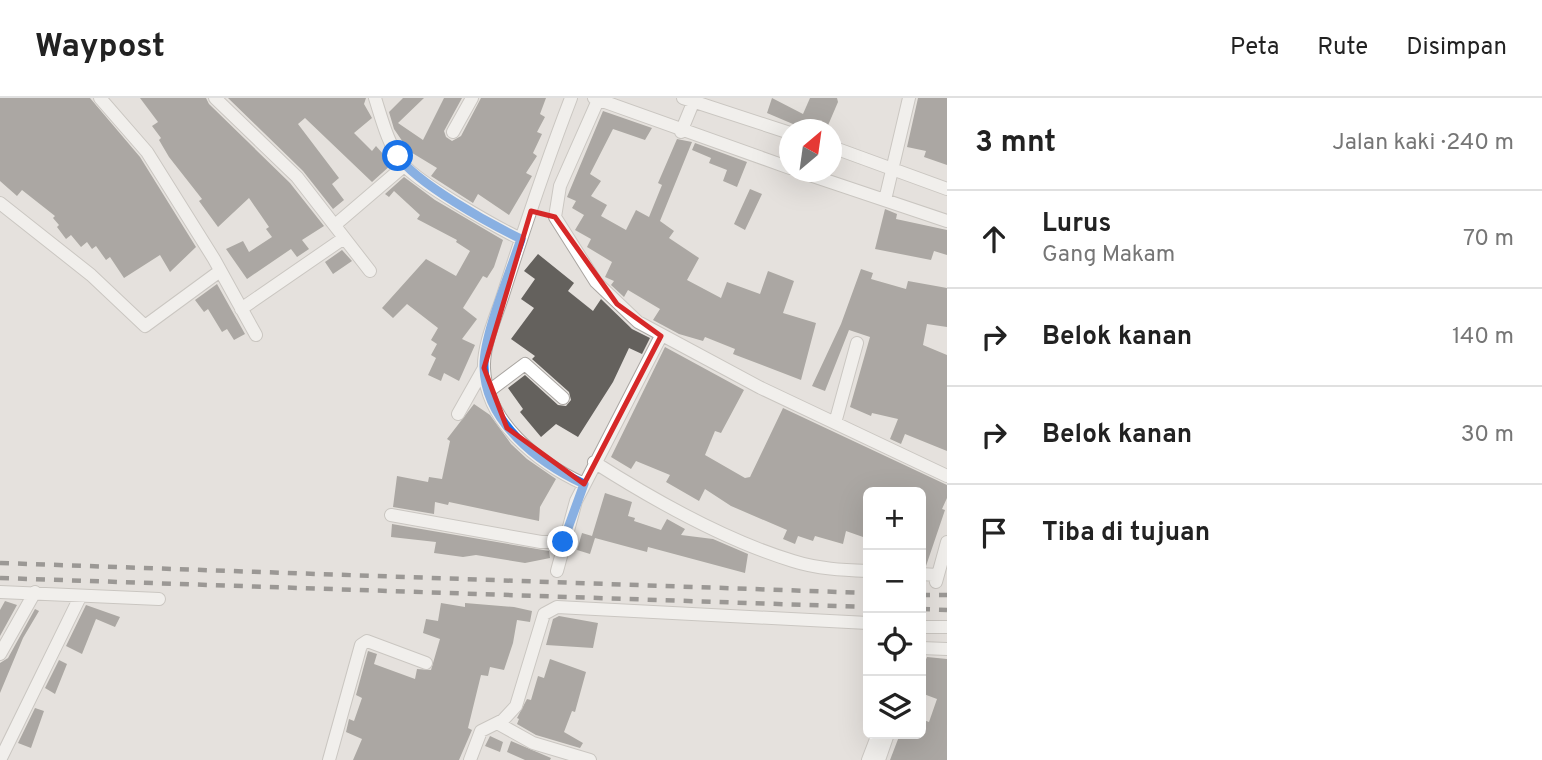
<!DOCTYPE html>
<html lang="id">
<meta charset="utf-8">
<style>
:root{--surface:#fff;--page:#f6f6f6;--text:#222;--muted:#767676;--line:#e0e0e0}
body{margin:0;font-family:Overpass,sans-serif;background:var(--page);color:var(--text)}
.controls{position:absolute;right:21px;bottom:21px;display:grid;overflow:hidden;border-radius:10px;box-shadow:0 7px 28px #0002}
.controls button{width:63px;height:63px;display:grid;place-items:center;padding:0;border:0;border-bottom:2px solid var(--line);background:var(--surface);color:var(--text);font:35px sans-serif}
.compass{position:absolute;left:779px;top:21px;width:63px;height:63px;border-radius:50%;background:var(--surface);box-shadow:0 7px 28px #0002;rotate:29deg}
.stop{position:absolute;width:21px;height:21px;margin:-16px;border:5px solid #1a73e8;border-radius:50%;background:#fff}
.stop.end{background:#1a73e8;border-color:#fff;box-shadow:0 2px 7px #0008}
.list{margin:0;padding:0;list-style:none}
h2{display:flex;justify-content:space-between;align-items:center;height:91px;margin:0;padding:0 28px;font-size:30px}
h2 small{font-size:23px;font-weight:400;color:var(--muted)}
.list li{display:grid;grid-template-columns:46px 1fr auto;gap:21px;align-items:center;box-sizing:border-box;height:98px;padding:0 28px;border-top:2px solid var(--line)}
.list b{display:block;font-size:26px;white-space:nowrap}
.list p{margin:0;font-size:23px;white-space:nowrap;color:var(--muted)}
.list em{font-size:23px;font-style:normal;color:var(--muted)}
.icon{flex:none;width:38px;height:38px;fill:none;stroke:currentColor;stroke-width:2;stroke-linecap:round;stroke-linejoin:round}
.map{position:relative;flex:none;width:947px;height:662px;overflow:hidden}
header{display:flex;align-items:center;gap:42px;box-sizing:border-box;height:98px;padding:0 35px;background:var(--surface);border-bottom:2px solid var(--line)}
header strong{font-size:33px}
nav{display:flex;gap:38px;margin-inline-start:auto;font-size:24px}
main{display:flex}
aside{flex:1;background:var(--surface)}
.map>svg:first-child{display:block}
.building{fill:#64615d}
.lines{fill:none;stroke-linecap:round;stroke-linejoin:round}
.street-casing{stroke:#a9a5a1;stroke-width:14}
.street{stroke:#fff;stroke-width:12}
.rail{stroke:#413f3e;stroke-width:4.5;stroke-dasharray:9 9;stroke-linecap:butt}
.route{stroke:#1a73e8;stroke-width:9}
.marked{fill:none;stroke:#d62828;stroke-width:5;stroke-linejoin:round}
</style>
<header>
<strong>Waypost</strong>
<nav><a>Peta</a><a>Rute</a><a>Disimpan</a></nav>
</header>
<main>
<div class="map">
<svg width="947" height="662" viewBox="0 0 947 662">
<rect width="100%" height="100%" fill="#e5e1dd"/>
<path class="building" d="M0 0H90L140 59 196 149 170 174 160 157 124 180 110 159 106 162 96 148 92 151 87 144 81 149 71 137 66 141 57 129 59 127 53 120 55 118 22 92 17 98 0 83Z
M140 0H206L209 6 290 85 324 128 302 142 309 151 297 159 291 151 247 181 226 151 243 143 249 154 272 139 266 131 269 129 249 100 218 129 199 103 202 101 169 59 159 42 161 40 152 28 158 24Z
M228 0H366L364 6 372 20 354 35 372 53 376 48 392 66 372 84 305 20 298 26 339 80 332 86 344 102 333 111 303 73Z
M403 0H424L398 25 423 42 444 0H462L444 33 446 39 452 43 461 38 481 0H546L540 16 545 19 537 34 542 36 533 55 537 58 526 75 532 78 509 117 478 96 473 105 431 78 437 70 409 53 394 31 389 14Z
M772 0 803 16 810 0H837L838 4 826 32H807L767 15Z
M918 0H947V67L924 59 926 53 907 49Z
M603 13 652 30 645 42 613 31 590 76 601 83 591 98 607 107 601 118 626 132 636 112 649 119 662 87 658 85 677 41 692 44 660 123 674 133 669 140 699 160 687 182 721 200 727 184 760 196 768 173 794 183 783 215 816 225 801 282 733 256 735 251 705 239 703 243 679 236 653 222 660 211 628 192 624 199 611 187 614 183 605 179 612 164 587 149 591 141 575 132 584 117 572 110 576 103 567 99Z
M695 45 747 64 737 89 723 83 727 72 709 65 711 60 692 52Z
M404 79 435 102 503 142 494 169 487 180 483 178 463 210 477 221 462 241 475 247 459 283 444 275 441 283 428 277 436 260 431 257 437 246 431 242 438 230 407 206 393 220 382 210 426 161 456 178 470 153 456 144 457 142 417 121 420 117 394 93 389 99 385 96Z
M750 91 762 96 745 132 734 126Z
M885 111 897 116 896 121 947 132V157L934 153 931 162 875 151Z
M342 152 352 163 333 176 325 164Z
M538 156 574 185 568 193 593 213 601 201 632 231 650 240 642 256 629 250 613 284 578 339 556 326 541 339 520 314 523 311 508 290 525 277 558 307 566 308 571 302 569 294 532 261 535 258 511 241 534 210 521 201 535 181 524 173Z
M861 171 873 175 871 181 906 191 908 183 947 190V229L927 226 923 247 947 257V353L905 336 901 346 890 341 898 321 872 315 871 318 850 309 870 239 849 232 825 293 812 288 841 226Z
M217 186 245 236 234 242 227 231 222 234 208 211 204 214 195 202Z
M665 249 744 292 721 335 715 333 705 357 745 380 750 379 783 310 947 387V400L942 411 945 412 926 468 921 467V394H868V421L863 439 846 433 843 446 815 438 813 443 798 438 795 446 783 441 787 432 731 408 705 391 699 403 666 384 670 377 636 363 631 371 611 359Z
M474 306 490 317 511 346 527 361 556 381 540 409 539 423 449 404 448 407 435 404 434 416 393 409 397 378 428 384 429 379 442 381 450 343 447 341Z
M605 395 632 404 628 418 635 420 634 423 661 432 667 421 685 431 681 437 713 441 748 456 745 475 648 449 647 454 595 440 590 456 577 452 582 435 592 438Z
M392 426 549 453 550 460 525 465 476 457 463 459 434 455 436 444 391 439Z
M5 503 17 507 0 538V512Z
M441 505 465 509V505L514 509 532 513 530 524 517 522 513 545 504 572 490 569 488 578 481 577 468 630 472 632 459 662H353L362 641 346 634 349 621 354 623 362 600 356 597 368 553 377 556 374 566 415 581 417 571 431 572 440 541 423 535 426 521 438 523Z
M86 507 120 519 115 529 96 521 82 556 66 548Z
M35 511 39 513 23 540 0 595V565L8 560Z
M559 518 598 525 593 550 546 547 553 521Z
M927 559 947 561V662H890L900 636H921V621L929 624 937 601 921 595V565L924 566Z
M550 561 586 574 575 614 572 613 564 634 583 645 580 650 536 637 517 626 519 621 517 620 527 601 531 602 538 578 544 580Z
M59 562 67 566 55 596 45 590Z
M35 610 44 613 31 650 18 645Z
M490 638 503 644 500 654 485 648Z
M511 643 551 660 550 662H525L507 654Z"/>
<g class="lines">
<g class="street-casing">
<path id="street" d="M100 0 147 54 214 161 256 237
M215 0 297 79 370 173
M375 0C382 22 388 46 402 65 418 85 496 129 521 141
M571 0C546 65 524 131 503 197 496 219 483 247 484 270 486 324 538 365 584 386
M594 0 790 70
M599 0 560 88 555 119 596 184 638 224 761 290 947 378
M683 0 790 35
M453 34 472 0
M681 34 695 0
M832 49 947 91
M801 74 947 123
M885 102 909 0
M0 105 91 177 145 228 220 173
M335 127 404 68
M241 211 344 140
M489 293 525 266 563 300
M458 316 484 270
M835 325 857 245
M594 364C652 401 727 443 793 463 818 471 843 472 868 473
M391 417 541 444H563
M557 473 576 403 661 238
M921 476 937 477
M936 484 947 444
M0 494 159 501
M921 529H947
M921 550 947 551
M0 556 35 494
M497 625 533 645 590 662
M0 662 80 499
M329 662 361 547 367 543 426 565
M470 662 481 633 503 622 516 608 544 516 557 509 868 525
M868 662 878 636
M879 662 888 636"/>
</g>
<use href="#street" class="street"/>
<path class="rail" d="M0 465 868 495
M0 480 868 509
M921 497H947
M921 511 947 512"/>
</g>
<g class="lines">
<path class="route" d="M398 58C416 85 490 126 521 141 511 172 483 238 484 269 485 324 539 365 584 386L563 444"/>
</g>
<path d="M0 0H947V662H0ZM531 113 555 119 617 206 661 238 584 386 507 330 484 270Z" fill="#e5e1dd" fill-opacity=".55" fill-rule="evenodd"/>
<path class="marked" d="M531 113 555 119 617 206 661 238 584 386 507 330 484 270Z"/>
</svg>
<div class="controls">
<button>+</button>
<button>−</button>
<button><svg class="icon" aria-label="locate" viewBox="0 0 24 24"><circle cx="12" cy="12" r="6"/><path d="M12 2v4M12 18v4M2 12h4M18 12h4"/></svg></button>
<button><svg class="icon" aria-label="layers" viewBox="0 0 24 24"><path d="M12 4l9 5-9 5-9-5zM3 14l9 5 9-5"/></svg></button>
</div>
<svg class="compass" viewBox="-18 -18 36 36"><path d="M0-13l5 13h-10z" fill="#e53935"/><path d="M0 13l5-13h-10z" fill="#767676"/></svg>
<div class="stop" style="left:398px;top:58px"></div>
<div class="stop end" style="left:563px;top:444px"></div>
</div>
<aside>
<h2>3 mnt<small>Jalan kaki · 240 m</small></h2>
<ul class="list">
<li><svg class="icon" aria-label="ahead" viewBox="0 0 24 24"><path d="M12 20V5M6 11l6-6 6 6"/></svg><div><b>Lurus</b><p>Gang Makam</p></div><em>70 m</em></li>
<li><svg class="icon" aria-label="right" viewBox="0 0 24 24"><path d="M7 20v-9h11M14 6l5 5-5 5"/></svg><div><b>Belok kanan</b></div><em>140 m</em></li>
<li><svg class="icon" aria-label="right" viewBox="0 0 24 24"><path d="M7 20v-9h11M14 6l5 5-5 5"/></svg><div><b>Belok kanan</b></div><em>30 m</em></li>
<li><svg class="icon" aria-label="arrive" viewBox="0 0 24 24"><path d="M6 21V4h12l-3 4 3 4H6"/></svg><div><b>Tiba di tujuan</b></div></li>
</ul>
</aside>
</main>
